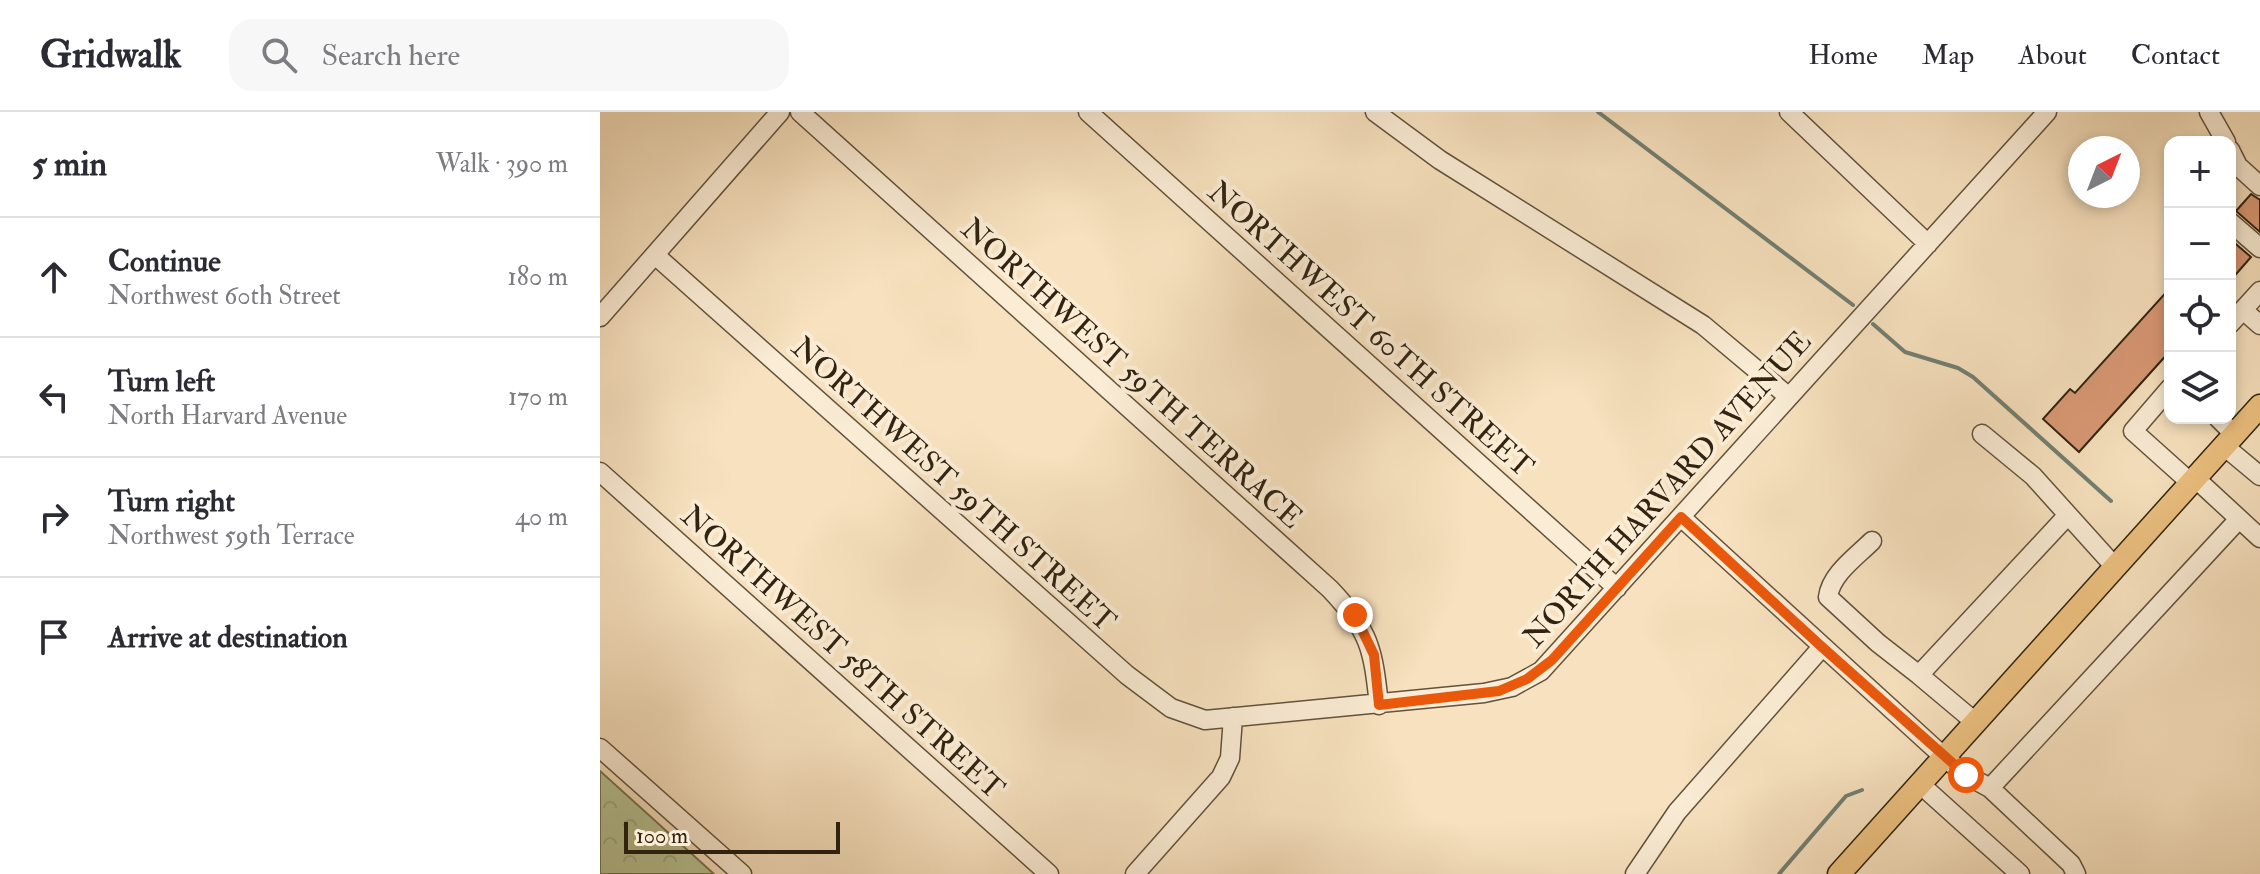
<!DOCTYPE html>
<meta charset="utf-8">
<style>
:root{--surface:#fff;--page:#f7f7f7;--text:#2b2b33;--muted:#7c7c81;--line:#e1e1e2}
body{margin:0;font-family:"IM FELL Double Pica",serif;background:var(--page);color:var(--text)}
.controls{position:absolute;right:24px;top:24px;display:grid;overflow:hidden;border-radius:16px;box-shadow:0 4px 12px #0003}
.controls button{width:72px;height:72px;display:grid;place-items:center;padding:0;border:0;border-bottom:2px solid var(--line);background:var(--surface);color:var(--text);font:40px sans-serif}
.compass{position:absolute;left:1468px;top:24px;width:72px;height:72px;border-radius:50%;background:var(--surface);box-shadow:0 4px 12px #0003;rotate:42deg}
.scale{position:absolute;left:24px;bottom:20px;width:216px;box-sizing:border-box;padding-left:8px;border:4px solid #312310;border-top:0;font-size:22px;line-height:28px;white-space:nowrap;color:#312310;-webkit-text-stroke:6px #faecd5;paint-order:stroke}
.stop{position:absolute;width:24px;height:24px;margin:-18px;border:6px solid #ea580c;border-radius:50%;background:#fff}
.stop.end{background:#ea580c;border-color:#fff;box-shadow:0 2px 8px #0008}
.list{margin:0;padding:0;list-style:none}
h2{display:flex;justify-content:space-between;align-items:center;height:104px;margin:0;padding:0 32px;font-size:34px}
h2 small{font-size:26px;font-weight:400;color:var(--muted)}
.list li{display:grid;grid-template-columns:52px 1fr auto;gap:24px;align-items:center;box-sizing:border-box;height:120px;padding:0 32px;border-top:2px solid var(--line)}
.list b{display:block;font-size:30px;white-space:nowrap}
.list p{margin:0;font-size:26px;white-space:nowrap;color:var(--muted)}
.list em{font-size:26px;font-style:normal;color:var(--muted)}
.icon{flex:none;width:44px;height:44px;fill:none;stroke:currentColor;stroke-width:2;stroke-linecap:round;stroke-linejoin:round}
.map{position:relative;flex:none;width:1660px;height:762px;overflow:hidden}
header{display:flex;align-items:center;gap:48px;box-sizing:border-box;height:112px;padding:0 40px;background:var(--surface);border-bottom:2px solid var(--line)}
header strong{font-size:38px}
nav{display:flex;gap:44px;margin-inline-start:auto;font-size:28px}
.search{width:560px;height:72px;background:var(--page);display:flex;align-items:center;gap:20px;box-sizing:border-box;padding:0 28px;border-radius:24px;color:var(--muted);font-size:30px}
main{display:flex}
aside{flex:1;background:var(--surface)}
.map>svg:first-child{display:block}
.forest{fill:url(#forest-crowns);stroke:#747452;stroke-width:2}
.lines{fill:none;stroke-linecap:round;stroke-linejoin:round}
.stream{stroke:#727f72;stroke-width:4}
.building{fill:#d99975;stroke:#312310;stroke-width:2}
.minor-casing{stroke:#62523c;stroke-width:21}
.major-casing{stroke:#312310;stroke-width:25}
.minor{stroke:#faecd5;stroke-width:18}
.major{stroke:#ecc07f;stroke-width:22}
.route{stroke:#ea580c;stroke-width:10}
.labels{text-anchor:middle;stroke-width:8;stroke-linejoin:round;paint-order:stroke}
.street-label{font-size:30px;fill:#312310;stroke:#faecd5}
</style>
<header>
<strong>Gridwalk</strong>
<div class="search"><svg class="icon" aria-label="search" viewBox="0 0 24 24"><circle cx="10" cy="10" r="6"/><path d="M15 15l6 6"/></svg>Search here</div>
<nav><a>Home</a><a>Map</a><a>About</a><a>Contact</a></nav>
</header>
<main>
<aside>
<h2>5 min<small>Walk · 390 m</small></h2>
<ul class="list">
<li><svg class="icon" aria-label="ahead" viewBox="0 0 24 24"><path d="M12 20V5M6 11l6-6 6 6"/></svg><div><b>Continue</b><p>Northwest 60th Street</p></div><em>180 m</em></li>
<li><svg class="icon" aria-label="left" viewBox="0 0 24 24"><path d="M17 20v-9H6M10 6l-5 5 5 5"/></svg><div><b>Turn left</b><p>North Harvard Avenue</p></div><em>170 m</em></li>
<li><svg class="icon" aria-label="right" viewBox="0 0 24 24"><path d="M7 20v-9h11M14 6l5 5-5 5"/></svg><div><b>Turn right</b><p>Northwest 59th Terrace</p></div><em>40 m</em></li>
<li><svg class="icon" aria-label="arrive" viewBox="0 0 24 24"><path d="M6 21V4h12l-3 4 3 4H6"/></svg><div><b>Arrive at destination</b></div></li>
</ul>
</aside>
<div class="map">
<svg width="1660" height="762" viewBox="0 0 1660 762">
<defs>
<pattern id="forest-crowns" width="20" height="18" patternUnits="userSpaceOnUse" patternTransform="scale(2)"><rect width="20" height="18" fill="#b8c495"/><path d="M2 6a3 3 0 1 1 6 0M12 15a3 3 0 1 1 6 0" fill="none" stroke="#9fa87f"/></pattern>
</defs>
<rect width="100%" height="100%" fill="#f7e1be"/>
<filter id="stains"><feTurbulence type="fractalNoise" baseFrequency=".0025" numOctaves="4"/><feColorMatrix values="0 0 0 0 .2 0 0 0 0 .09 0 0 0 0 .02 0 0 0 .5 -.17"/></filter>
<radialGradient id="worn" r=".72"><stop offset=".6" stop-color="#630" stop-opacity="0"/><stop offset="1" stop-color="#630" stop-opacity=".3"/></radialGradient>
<path class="forest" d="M0 659 114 762H0Z"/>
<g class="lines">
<path class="stream" d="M998 0 1253 193
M1273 212 1305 240 1358 256 1373 265 1511 389
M1179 762 1246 684 1262 678"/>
</g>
<path class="building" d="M1651 82 1660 88V120L1636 99Z
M1630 127 1651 145 1630 169Z
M1570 176V239L1479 340 1443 307 1470 277 1475 281Z"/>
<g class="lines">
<g class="minor-casing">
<path id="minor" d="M200 0 730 477C770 519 773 537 779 593
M488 0 1017 476
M775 0 840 48 1103 213 1189 285
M1189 0 1328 132
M1609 0 1626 30
M1630 38 1638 54 1660 74
M1630 110 1660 136
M55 143 527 563 571 596 605 608 884 581 912 575 941 559 1447 0
M1643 198 1660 213
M0 205 180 0
M1630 212 1660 179
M1570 276 1533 319 1591 371
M1618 306 1635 323
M1382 322 1433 364 1515 455
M1624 334 1660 364
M0 360 449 762
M1595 366 1660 426
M1081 405 1344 645 1366 663 1390 676
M1272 429C1256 445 1231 462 1228 485L1278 531 1319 563 1467 404
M1319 563 1375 610
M0 636 142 762
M1320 672 1420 762
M535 762 621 665 630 646 633 605
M1035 762 1077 700 1222 535
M1476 762 1471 752 1390 676 1639 407"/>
</g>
<g class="major-casing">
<path id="major" d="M1239 762 1660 294"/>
</g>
<use href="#minor" class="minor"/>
<use href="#major" class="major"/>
</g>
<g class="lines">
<path class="route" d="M755 503 774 543 779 593 899 579 927 567 952 548 1081 405 1222 535 1366 663"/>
</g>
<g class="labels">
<g class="street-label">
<text transform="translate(771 217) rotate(42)" y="10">NORTHWEST 60TH STREET</text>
<text transform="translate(532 261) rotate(42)" y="10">NORTHWEST 59TH TERRACE</text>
<text transform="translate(354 372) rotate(42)" y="10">NORTHWEST 59TH STREET</text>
<text transform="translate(1067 377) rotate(-48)" y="10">NORTH HARVARD AVENUE</text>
<text transform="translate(243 540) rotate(42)" y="10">NORTHWEST 58TH STREET</text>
</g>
</g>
<rect width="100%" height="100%" filter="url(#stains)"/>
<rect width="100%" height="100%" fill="url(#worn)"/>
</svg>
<div class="controls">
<button>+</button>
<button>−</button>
<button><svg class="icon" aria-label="locate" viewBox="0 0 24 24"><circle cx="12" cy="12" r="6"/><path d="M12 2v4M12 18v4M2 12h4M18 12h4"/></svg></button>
<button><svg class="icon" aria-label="layers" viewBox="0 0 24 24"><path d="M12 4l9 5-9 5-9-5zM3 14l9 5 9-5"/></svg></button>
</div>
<svg class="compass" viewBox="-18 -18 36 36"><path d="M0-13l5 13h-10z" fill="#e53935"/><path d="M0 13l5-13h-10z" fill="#7c7c81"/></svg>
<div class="scale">100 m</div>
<div class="stop" style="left:1366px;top:663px"></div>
<div class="stop end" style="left:755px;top:503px"></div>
</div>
</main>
